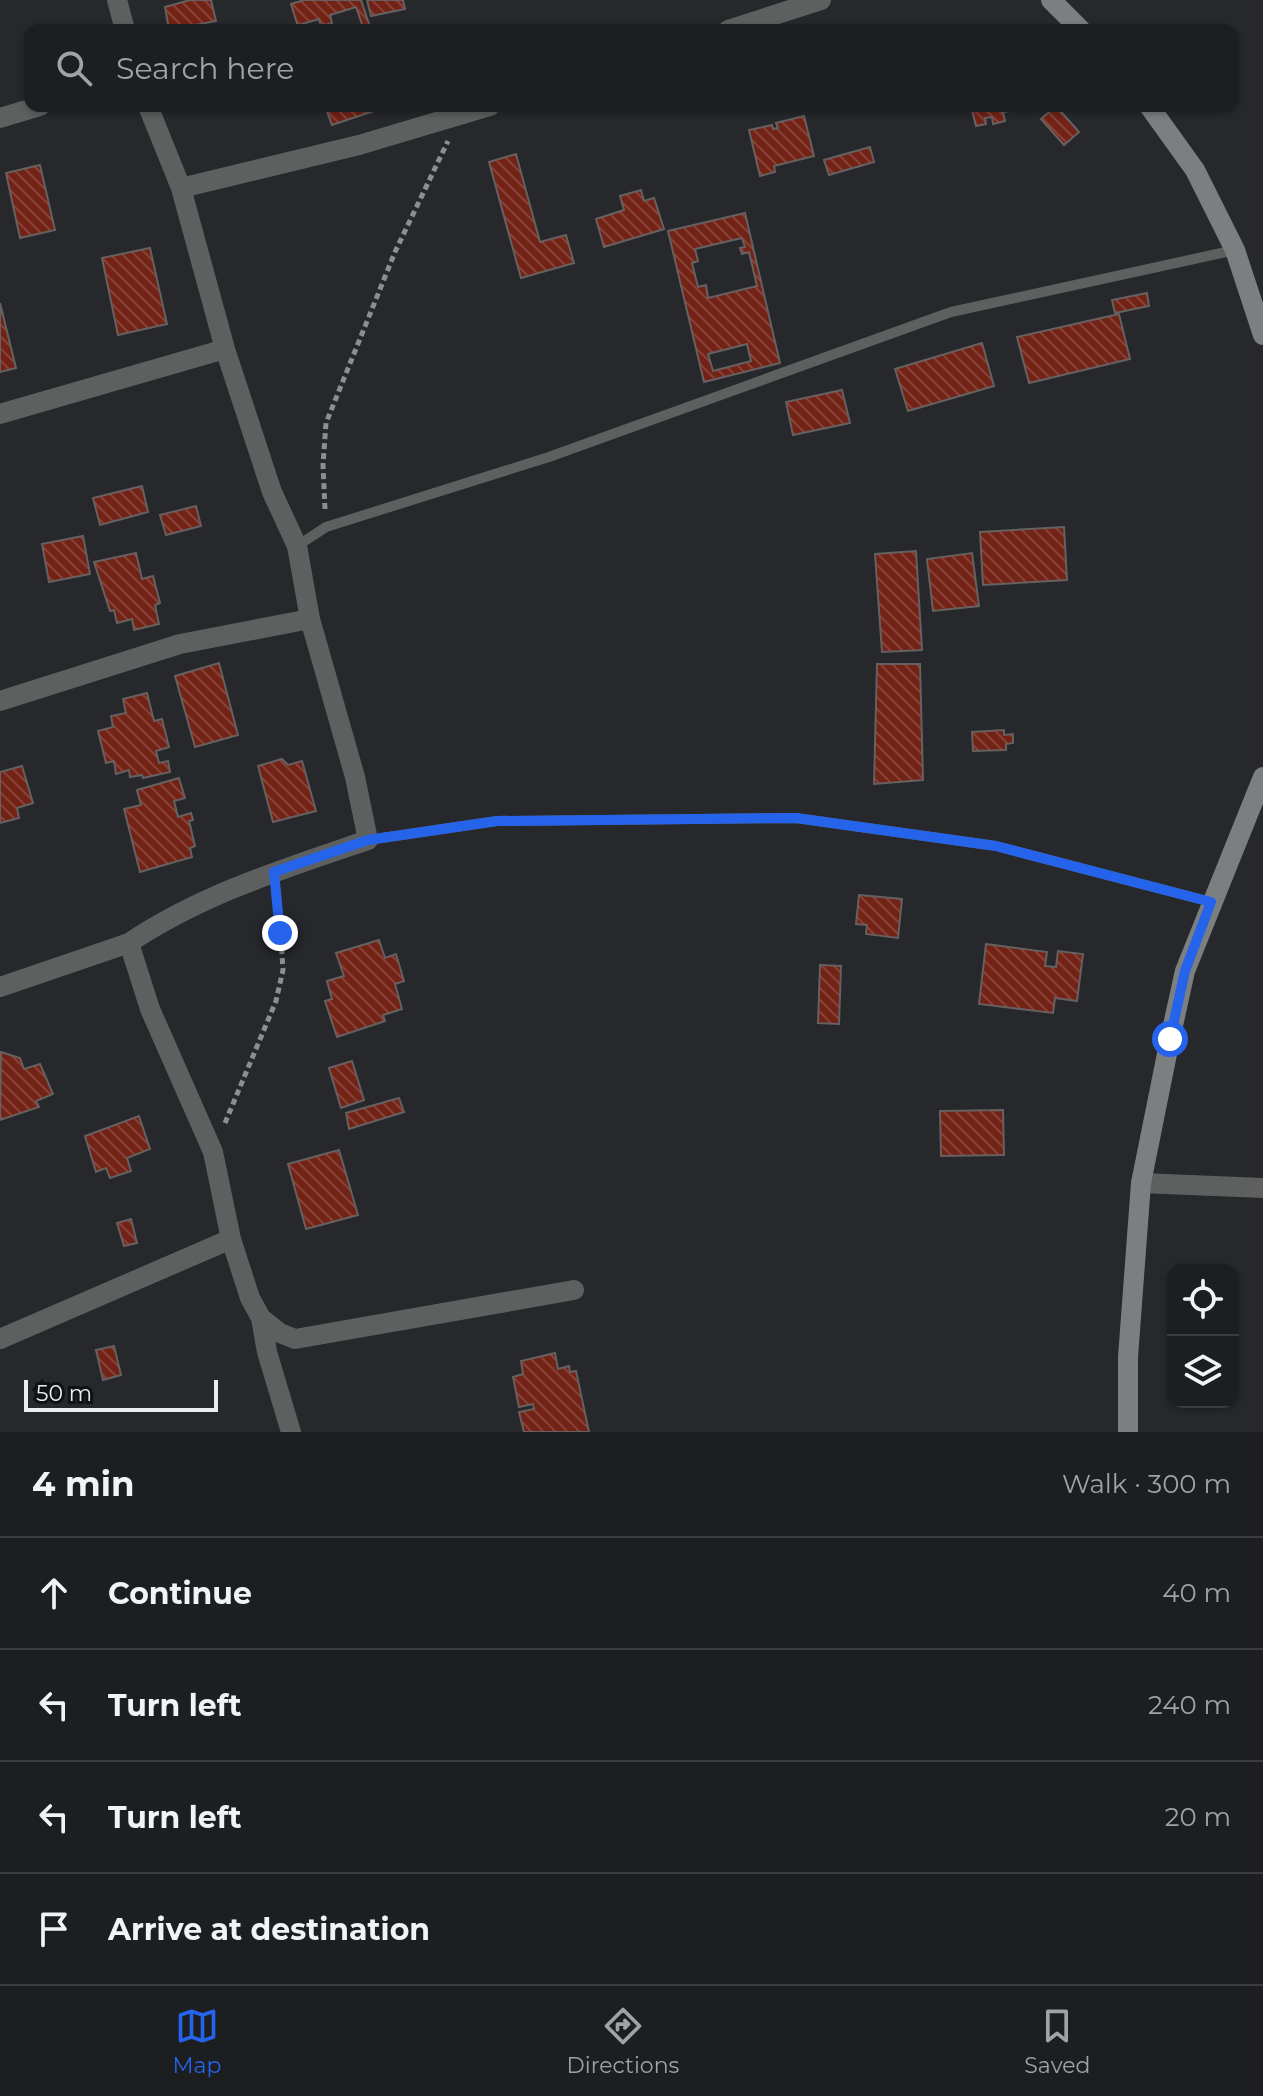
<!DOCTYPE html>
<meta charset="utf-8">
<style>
:root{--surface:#1c1e20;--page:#292b2d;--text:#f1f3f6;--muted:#a0a2a5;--line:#3a3c3e;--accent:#2563eb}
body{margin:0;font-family:Montserrat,sans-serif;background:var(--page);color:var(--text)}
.controls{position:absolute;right:24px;bottom:24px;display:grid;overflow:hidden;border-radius:16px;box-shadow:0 2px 6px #0004}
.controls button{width:72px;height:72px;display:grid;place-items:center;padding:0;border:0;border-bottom:2px solid var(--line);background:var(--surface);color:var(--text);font:40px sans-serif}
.scale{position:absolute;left:24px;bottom:20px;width:194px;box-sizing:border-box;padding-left:8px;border:4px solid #eaecee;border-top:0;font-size:22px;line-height:28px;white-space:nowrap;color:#eaecee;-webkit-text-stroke:6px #101112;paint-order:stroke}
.stop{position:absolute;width:24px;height:24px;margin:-18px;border:6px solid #2563eb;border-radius:50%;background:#fff}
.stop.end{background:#2563eb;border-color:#fff;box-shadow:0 2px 8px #0008}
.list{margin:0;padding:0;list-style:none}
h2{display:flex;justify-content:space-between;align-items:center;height:104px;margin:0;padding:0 32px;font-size:34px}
h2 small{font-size:26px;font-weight:400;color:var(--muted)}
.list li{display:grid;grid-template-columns:52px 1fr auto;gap:24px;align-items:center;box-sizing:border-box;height:112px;padding:0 32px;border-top:2px solid var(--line)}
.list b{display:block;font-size:30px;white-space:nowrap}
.list em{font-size:26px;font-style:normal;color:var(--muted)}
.icon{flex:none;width:44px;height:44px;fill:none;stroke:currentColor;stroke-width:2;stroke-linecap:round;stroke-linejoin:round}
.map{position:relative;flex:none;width:1263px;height:1432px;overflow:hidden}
.search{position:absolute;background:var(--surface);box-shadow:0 2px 6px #0004;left:24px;right:24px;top:24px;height:88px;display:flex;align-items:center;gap:20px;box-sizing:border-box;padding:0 28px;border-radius:16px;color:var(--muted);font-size:30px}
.sheet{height:552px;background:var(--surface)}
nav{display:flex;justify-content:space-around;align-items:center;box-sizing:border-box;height:112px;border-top:2px solid var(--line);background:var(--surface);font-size:22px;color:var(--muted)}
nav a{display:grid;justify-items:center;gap:4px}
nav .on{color:var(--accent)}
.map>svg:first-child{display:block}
.building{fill:url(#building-back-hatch);stroke:#666160;stroke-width:2;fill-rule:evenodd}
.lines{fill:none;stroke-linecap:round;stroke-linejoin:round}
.path{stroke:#8c8e91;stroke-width:5;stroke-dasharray:6 4;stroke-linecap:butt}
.lane{stroke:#5e6060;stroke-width:10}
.street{stroke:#5e6060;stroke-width:20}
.secondary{stroke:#7c7f80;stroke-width:20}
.route{stroke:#2563eb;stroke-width:10}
</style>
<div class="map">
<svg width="1263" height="1432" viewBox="0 0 1263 1432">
<defs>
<pattern id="building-back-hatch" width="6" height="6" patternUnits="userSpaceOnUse" patternTransform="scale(2)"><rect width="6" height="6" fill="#732216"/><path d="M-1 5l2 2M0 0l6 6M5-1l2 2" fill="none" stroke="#874238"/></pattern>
</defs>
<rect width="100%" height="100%" fill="#26282b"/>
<path class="building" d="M190 0H211L216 21 169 30 165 7Z
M304 0H361L371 30H364L356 7 330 15 332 23 321 26 319 19 302 24 304 30H299L291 4Z
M367 0H403L405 9 371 16Z
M325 106H389L332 125Z
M971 106H1010L1011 111 1003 112 1005 121 993 124 992 117 985 118 986 124 976 126Z
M1056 106 1079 132 1064 145 1041 119Z
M804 116 814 156 774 166 775 172 760 176 749 130 772 125 773 129 778 128 776 123Z
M870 147 874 162 829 175 824 160Z
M516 154 540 242 566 235 574 263 521 278 489 162Z
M40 165 55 230 20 238 6 173Z
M641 190 644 201 654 198 664 229 604 247 596 219 624 210 620 196Z
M745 213 780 363 704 382 668 231ZM742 238 745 247 740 248 742 254 749 252 757 286 708 298 706 285 698 287 692 263 698 261 695 249ZM747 344 751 361 713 371 708 354Z
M150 248 167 324 118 335 102 258Z
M1147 293 1149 306 1115 313 1112 300Z
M0 303 16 368 0 372Z
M1119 314 1130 359 1029 383 1017 337Z
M982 343 994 386 908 411 895 369Z
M842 390 850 423 793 435 786 402Z
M142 486 148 512 100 525 93 498Z
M196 506 201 526 166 535 160 515Z
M1064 527 1067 580 983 585 980 532Z
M83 536 90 574 49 582 42 544Z
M916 551 922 650 882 652 875 554Z
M136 553 142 579 153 576 160 603 155 605 159 624 134 630 132 619 117 623 114 610 110 611 94 562Z
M972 553 979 606 933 611 927 559Z
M219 663 238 735 195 747 175 676Z
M877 664H920L923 780 874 784Z
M147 693 154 721 162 719 169 747 156 751 159 763 168 761 170 772 143 778 142 775 130 777 129 770 116 774 114 761 106 763 98 731 113 727 111 716 126 713 123 699Z
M1004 730V735L1013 734V743L1006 744V750L973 751 972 732Z
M282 759 288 765 302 761 316 811 273 822 258 766Z
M22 766 33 803 17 808 19 818 0 823V772Z
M179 778 185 798 174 801 178 817 191 813 193 820 189 821 195 846 190 848 192 857 140 872 124 809 141 805 137 790Z
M859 895 902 899 898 938 866 934 867 925 856 924Z
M379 940 385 958 396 954 404 981 395 984 402 1009 383 1015 385 1021 337 1037 325 1001 332 999 327 981 344 976 336 953Z
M986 944 1047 952 1045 966 1056 967 1058 951 1083 954 1077 1001 1055 998 1053 1013 979 1004Z
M820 965 841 966 839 1024 818 1023Z
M1 1052 20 1058 24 1069 40 1064 53 1094 36 1101 39 1107 0 1120Z
M352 1061 364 1100 341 1108 329 1068Z
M399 1098 404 1112 349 1129 346 1113Z
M1003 1110 1004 1155 941 1156 940 1111Z
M139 1116 150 1149 127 1158 131 1171 110 1178 106 1168 96 1172 85 1136Z
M339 1150 358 1215 306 1229 288 1164Z
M131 1219 137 1243 124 1246 117 1223Z
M114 1346 121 1375 103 1380 96 1350Z
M555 1353 558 1369 569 1366 570 1372 576 1371 589 1432H524L519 1412 534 1409 533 1404 519 1407 513 1377 523 1374 521 1361Z"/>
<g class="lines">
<path class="path" d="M325 509 323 465 326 423 395 252 448 141
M225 1123 276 1001 283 970 278 892"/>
<path class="lane" d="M297 546 326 527 549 457 951 312 1235 250
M368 840 497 821 796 818 996 846 1211 902"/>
<path class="street" d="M117 0 125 30
M728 30 821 0
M148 106 181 188
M490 106 359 145 181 188 225 349 272 492 297 546 310 619 355 777 368 840C286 868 202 894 129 943L150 1009 213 1152 231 1239 250 1298 261 1318 280 1333 295 1339 574 1290
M0 118 40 106
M0 414 225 349
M0 701 180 644 310 619
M0 987 129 943
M1141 1183 1263 1188
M261 1318 267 1352 291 1432
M0 1339 231 1239"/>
<path class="secondary" d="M1051 0 1081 30
M1149 106 1195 170 1235 250 1263 335
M1128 1432V1357L1141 1183 1170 1039 1185 971 1263 777"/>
</g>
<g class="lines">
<path class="route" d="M280 933 274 872 368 840 497 821 796 818 996 846 1211 902 1185 971 1170 1039"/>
</g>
</svg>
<div class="controls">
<button><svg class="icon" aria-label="locate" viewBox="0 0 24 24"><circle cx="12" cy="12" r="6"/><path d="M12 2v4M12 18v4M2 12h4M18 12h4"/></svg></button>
<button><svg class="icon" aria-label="layers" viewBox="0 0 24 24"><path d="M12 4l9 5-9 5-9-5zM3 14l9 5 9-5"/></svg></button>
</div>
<div class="scale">50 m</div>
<div class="stop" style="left:1170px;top:1039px"></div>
<div class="stop end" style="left:280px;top:933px"></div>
<div class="search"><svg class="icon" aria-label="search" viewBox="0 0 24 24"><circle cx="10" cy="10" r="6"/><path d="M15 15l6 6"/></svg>Search here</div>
</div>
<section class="sheet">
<h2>4 min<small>Walk · 300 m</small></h2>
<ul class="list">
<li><svg class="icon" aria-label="ahead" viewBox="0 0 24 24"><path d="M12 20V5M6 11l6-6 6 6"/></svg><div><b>Continue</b></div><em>40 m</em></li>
<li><svg class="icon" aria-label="left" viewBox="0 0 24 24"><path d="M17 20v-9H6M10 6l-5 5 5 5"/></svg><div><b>Turn left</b></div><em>240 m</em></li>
<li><svg class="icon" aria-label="left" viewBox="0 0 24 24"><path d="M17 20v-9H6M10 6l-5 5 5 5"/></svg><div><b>Turn left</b></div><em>20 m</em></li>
<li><svg class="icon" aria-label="arrive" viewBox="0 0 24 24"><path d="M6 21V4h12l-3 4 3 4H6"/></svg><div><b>Arrive at destination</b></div></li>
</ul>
</section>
<nav>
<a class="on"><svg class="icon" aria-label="map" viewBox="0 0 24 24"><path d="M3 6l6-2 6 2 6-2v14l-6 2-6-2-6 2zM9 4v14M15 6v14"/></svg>Map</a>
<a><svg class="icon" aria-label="directions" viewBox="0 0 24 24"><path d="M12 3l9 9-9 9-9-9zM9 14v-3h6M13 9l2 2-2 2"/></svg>Directions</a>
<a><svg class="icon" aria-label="saved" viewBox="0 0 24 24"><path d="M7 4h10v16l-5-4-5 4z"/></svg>Saved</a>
</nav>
